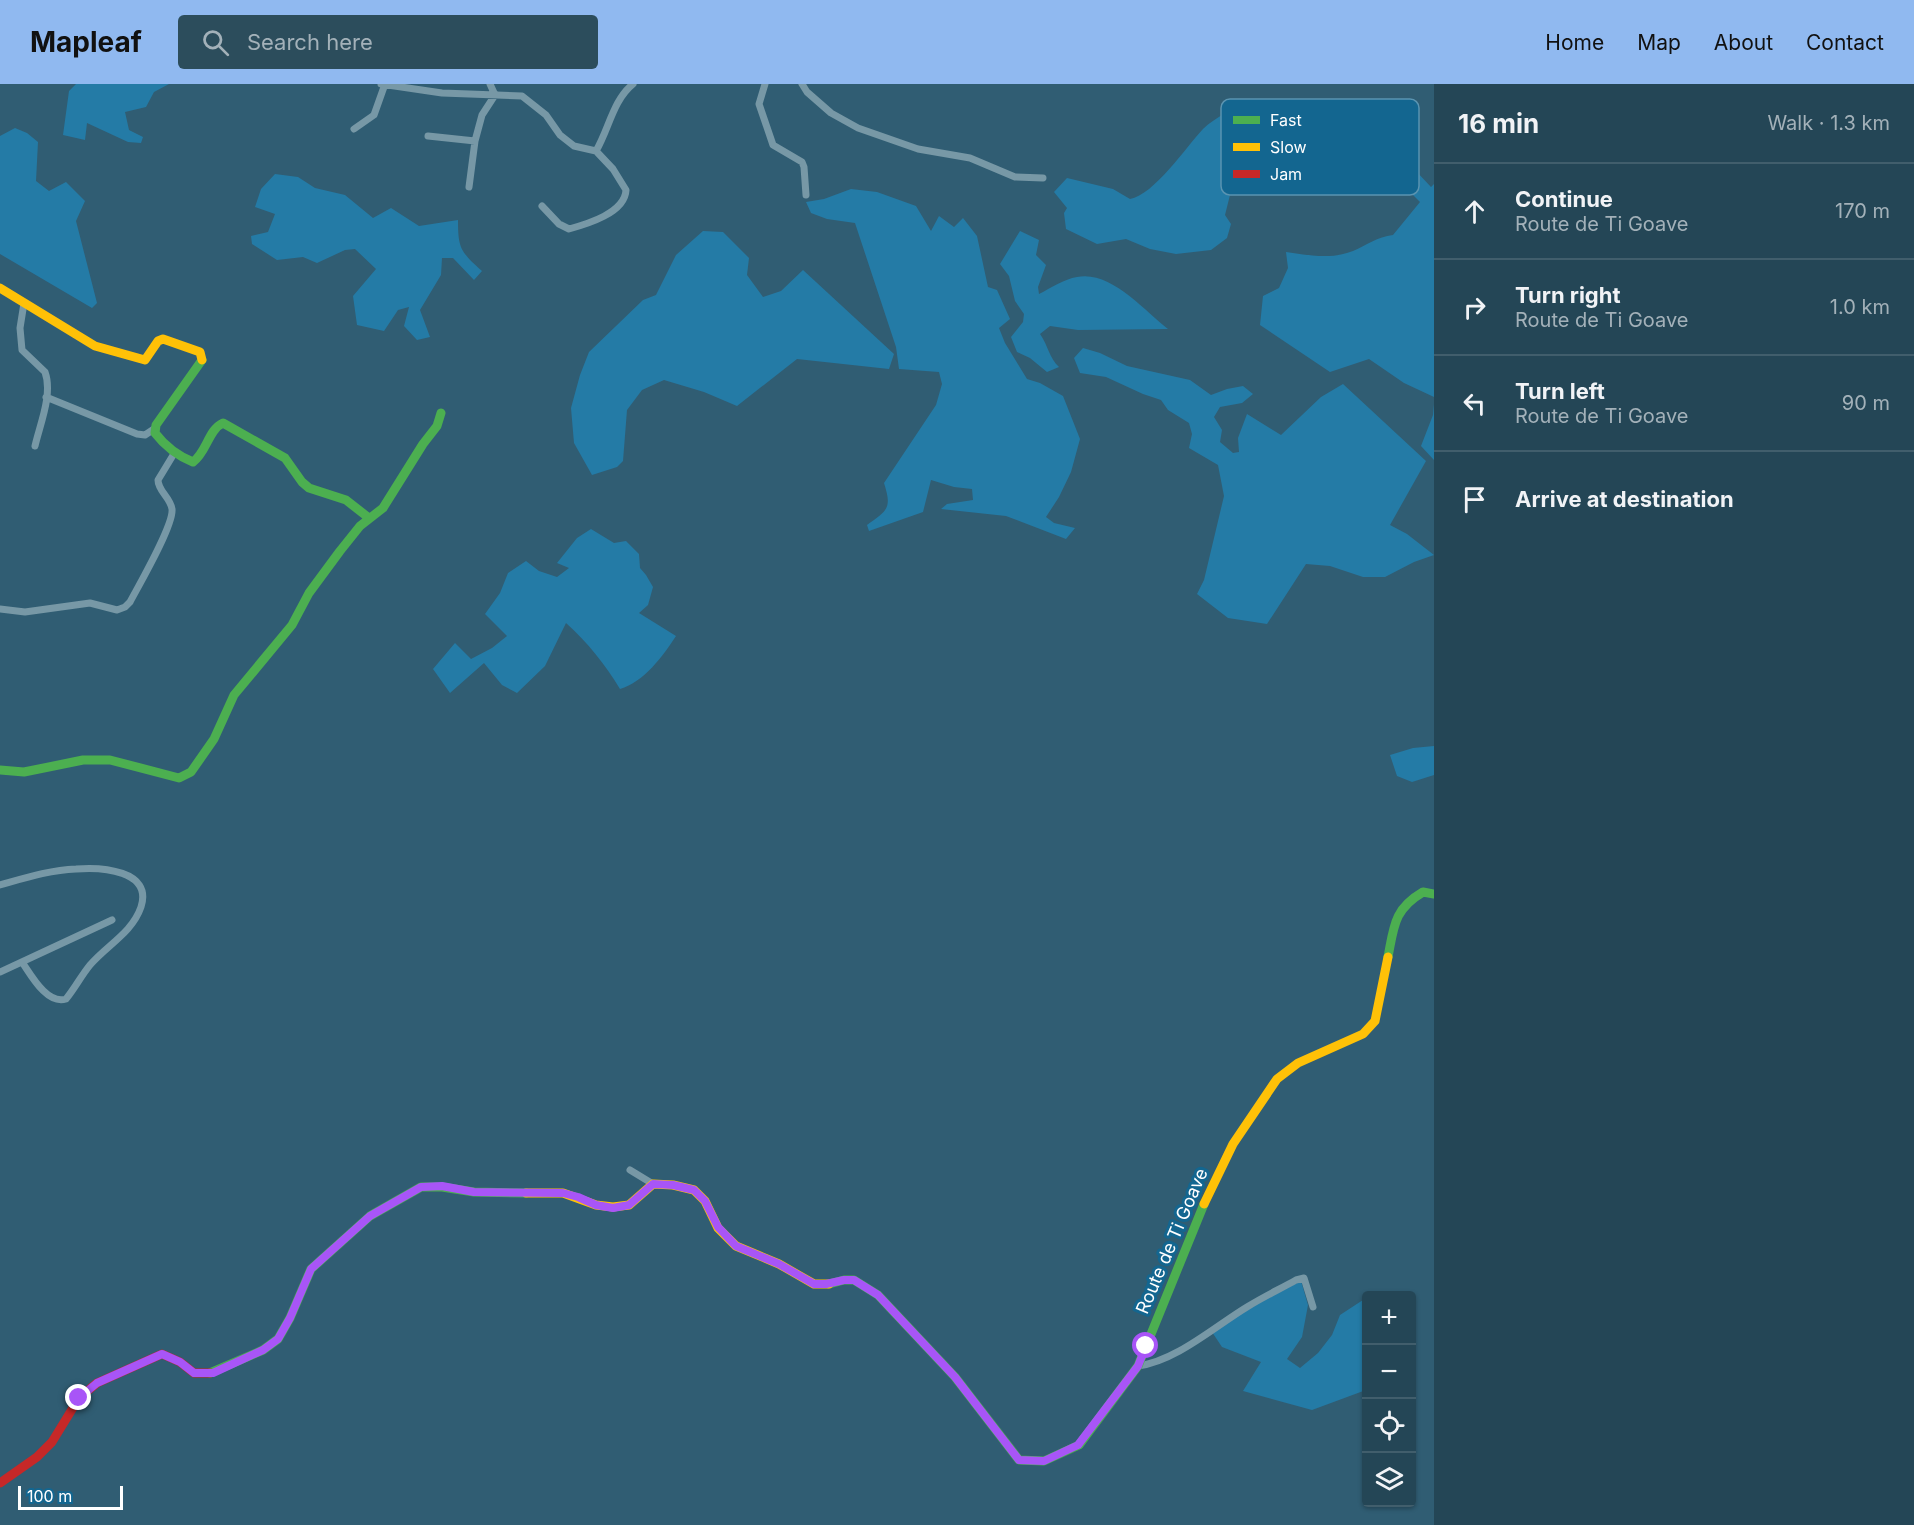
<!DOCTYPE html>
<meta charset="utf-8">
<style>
:root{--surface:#244656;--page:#2c4d5c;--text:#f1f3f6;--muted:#a3b1b9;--line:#415e6c;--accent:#90b9f0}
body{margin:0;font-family:Inter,sans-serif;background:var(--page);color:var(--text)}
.controls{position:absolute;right:18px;bottom:18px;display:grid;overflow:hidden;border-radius:6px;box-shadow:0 2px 4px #0004}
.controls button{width:54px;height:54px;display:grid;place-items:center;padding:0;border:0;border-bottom:2px solid var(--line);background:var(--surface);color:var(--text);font:30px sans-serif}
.scale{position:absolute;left:18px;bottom:15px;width:105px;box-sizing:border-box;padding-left:6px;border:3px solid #fff;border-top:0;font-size:16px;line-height:21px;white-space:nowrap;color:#fff;-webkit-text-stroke:4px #136690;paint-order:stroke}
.stop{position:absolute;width:18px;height:18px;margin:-14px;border:4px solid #a855f7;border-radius:50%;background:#fff}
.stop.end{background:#a855f7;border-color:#fff;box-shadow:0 2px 6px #0008}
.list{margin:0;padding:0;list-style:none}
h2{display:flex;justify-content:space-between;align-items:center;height:78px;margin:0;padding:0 24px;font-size:26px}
h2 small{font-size:20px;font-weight:400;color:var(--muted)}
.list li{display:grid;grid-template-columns:39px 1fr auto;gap:18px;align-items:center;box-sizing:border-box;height:96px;padding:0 24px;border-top:2px solid var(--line)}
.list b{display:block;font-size:22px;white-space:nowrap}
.list p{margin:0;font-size:20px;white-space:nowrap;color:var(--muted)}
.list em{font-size:20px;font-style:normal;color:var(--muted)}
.icon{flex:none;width:33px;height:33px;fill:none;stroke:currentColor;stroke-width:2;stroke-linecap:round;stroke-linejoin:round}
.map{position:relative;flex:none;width:1434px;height:1441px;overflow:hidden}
header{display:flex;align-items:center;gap:36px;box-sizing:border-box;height:84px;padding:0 30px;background:var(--accent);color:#111}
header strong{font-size:28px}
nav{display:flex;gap:33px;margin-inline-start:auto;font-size:21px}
.search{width:420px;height:54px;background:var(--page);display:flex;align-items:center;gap:15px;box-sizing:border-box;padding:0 21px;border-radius:6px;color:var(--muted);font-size:22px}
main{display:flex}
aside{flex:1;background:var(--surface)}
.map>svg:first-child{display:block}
.green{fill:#247ba6}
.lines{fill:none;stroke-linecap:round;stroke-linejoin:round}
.street{stroke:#7798a6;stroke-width:7}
.fast{stroke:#4caf50;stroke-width:9}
.slow{stroke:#ffc107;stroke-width:9}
.jam{stroke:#c62828;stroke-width:9}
.route{stroke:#a855f7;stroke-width:8}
.labels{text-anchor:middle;stroke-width:6;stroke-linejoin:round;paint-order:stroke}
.street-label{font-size:18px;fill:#fff;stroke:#136690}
.key{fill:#136690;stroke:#5a94b1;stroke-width:1.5}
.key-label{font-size:16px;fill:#fff}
</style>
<header>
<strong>Mapleaf</strong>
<div class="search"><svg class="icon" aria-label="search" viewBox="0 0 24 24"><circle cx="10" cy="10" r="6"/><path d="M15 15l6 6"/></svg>Search here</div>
<nav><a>Home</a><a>Map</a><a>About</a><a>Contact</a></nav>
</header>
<main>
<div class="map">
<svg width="1434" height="1441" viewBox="0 0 1434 1441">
<rect width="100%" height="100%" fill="#305d73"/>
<path class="green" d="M76 0H169L154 8 146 23 125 28 129 46 143 53 141 59 128 58 87 39 85 56 63 51 69 7Z
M1222 31 1245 39 1257 59V72L1230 111 1225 131 1231 140 1227 154 1211 166 1176 170 1150 165 1126 155 1097 160 1066 145 1064 129 1067 124 1054 108 1067 94 1113 105 1130 115C1154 111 1186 63 1203 45 1209 39 1216 35 1222 31Z
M15 44 27 49 38 58 36 97 49 107 66 98 85 117 76 137 97 219 92 224 0 170V52Z
M1415 86 1431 103 1434 100V313L1404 299 1369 275 1330 288 1260 241 1263 212 1279 204 1288 184 1286 168C1309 171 1330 176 1353 167 1367 161 1377 153 1393 151L1420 118 1403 101Z
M275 90 298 93 315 104 345 111 373 134 391 124 419 142 458 136C458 165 461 168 482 187L474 196 453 174H442L441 191 420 226 430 253 417 256 404 242 409 223 398 226 384 247 357 241 353 212 376 185 355 165 345 166 317 179 303 173 277 176 252 160 251 152 268 148 275 130 255 123 261 105Z
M851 105 877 108 916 122 931 147 939 132 954 143 963 134 977 152 988 203 997 206 1010 235 999 244 1005 259 1027 295 1040 299 1063 312 1080 355 1071 388 1059 413 1046 433 1054 439 1075 444 1066 455 1006 432 941 425 947 420 973 416 972 405 954 403 931 396 923 428 869 447 867 441C888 426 892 424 884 399L936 321 942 300 939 288 899 285 896 263 855 139 827 135 811 129 806 118 824 115Z
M703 147 723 148 749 174 747 191 763 213 781 207 803 186 894 270 889 285 797 275 737 322 704 308 664 296 642 306 627 326 623 377 617 383 592 391 574 359 571 324 580 291 589 268 643 216 656 211 676 171Z
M1020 147 1039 156 1036 171 1046 181 1038 203 1039 210C1051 204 1064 195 1077 193 1110 186 1144 226 1168 245L1078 246 1050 242 1040 250C1048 261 1049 274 1059 283L1047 288 1030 274 1017 268 1011 253 1023 238 1024 230 1015 217 1009 192 1000 180Z
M1083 264 1100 269 1127 282 1190 296 1211 311 1227 305 1243 302 1253 310 1242 319 1220 323 1214 333 1222 346 1220 358 1233 369 1239 368 1238 354 1247 330 1281 351 1321 313 1343 300 1426 377 1390 441 1407 450 1434 471 1414 478 1385 493H1363L1330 482 1306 480 1267 540 1228 534 1197 510 1204 496 1224 412 1218 381 1189 364 1192 350 1189 339 1168 326 1161 316 1143 310 1106 293 1080 289 1074 274Z
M1434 320V376L1421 362 1433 331Z
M591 445 614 459 626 457 639 470 640 484 646 491 653 503 648 521 639 529 676 552C663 572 644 598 620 605 605 580 588 559 566 539L545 582 517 609 502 601 484 579 450 609 433 585 455 559 471 575 492 564 507 552 485 530 500 509 508 489 526 477 539 487 557 493 569 484 557 479 577 454Z
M1434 662V691L1412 698 1397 692 1390 671 1413 664Z
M1301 1197 1308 1221 1302 1253 1287 1275 1300 1284 1318 1269 1332 1251 1340 1231 1366 1214V1306L1312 1326 1243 1307 1261 1278 1222 1263 1212 1248 1256 1220Z"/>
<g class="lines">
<path class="street" d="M381 0 442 9 522 12 546 31 560 51 574 62 596 67 613 85 626 106C625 129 587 140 569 145L559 140 542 122
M765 0 759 20 773 61 802 78 804 83 806 111
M802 0 807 8 831 29 858 44 918 65 970 74 1015 93 1043 94
M354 45 374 31 385 0
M428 52 475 57 482 31 495 11 490 0
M596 67C609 45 613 16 633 0
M469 103 475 57
M24 219 20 244 22 266 45 288C53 310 40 340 35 362
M46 313 137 350 145 351 154 345
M0 525 25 528 90 519 117 526 125 523 130 518C139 501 174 441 172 425 170 413 158 407 158 396L175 368
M0 801C25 794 50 786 76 785 101 783 153 786 141 823 132 849 107 861 90 881 81 892 75 904 66 915 47 921 31 891 22 878
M0 888 112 836
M630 1086 653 1100
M1138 1282C1176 1277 1214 1243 1247 1223 1263 1213 1280 1205 1296 1196L1304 1194 1313 1223"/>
<path class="fast" d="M202 276 156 341 155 349C165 362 178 372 193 378 207 368 208 346 223 339L285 374 302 398 309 404 346 416 369 434
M0 686 24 688 83 676H110L179 694 191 688 214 655 234 611 292 541 309 509 340 467 360 442 383 424 423 360 437 342 441 329
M1388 873C1394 842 1394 825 1423 808L1434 810
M829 1200 844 1196H854L878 1211 955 1293 1019 1376 1044 1377 1079 1361 1138 1282 1204 1120
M210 1289 263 1266 278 1255 290 1234 311 1185 370 1132 421 1103H442L474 1108 526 1109"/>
<path class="slow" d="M0 204 95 262 145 276 158 257 163 255 200 268 202 276
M526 1109H563L596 1121 613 1123 629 1121 653 1100 673 1101 694 1106 705 1117 718 1144 736 1162 779 1180 814 1200H829
M1204 1120 1233 1060 1277 995 1298 979 1363 950 1375 937 1388 873"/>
<path class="jam" d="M0 1399 37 1373 52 1358 79 1314 97 1299 162 1270 180 1278 194 1289H210"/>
</g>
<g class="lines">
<path class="route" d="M79 1314 97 1299 162 1270 180 1278 194 1289H213L263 1266 278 1255 290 1234 311 1185 370 1132 421 1103 442 1102 474 1108 563 1109 578 1113 596 1121 613 1124 629 1121 653 1100 673 1101 694 1106 705 1117 718 1143 736 1162 779 1180 814 1200H826L844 1196H854L878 1211 955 1293 1019 1376 1044 1377 1078 1361 1138 1282 1146 1262"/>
</g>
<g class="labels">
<g class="street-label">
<text transform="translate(1172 1157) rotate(-67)" y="6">Route de Ti Goave</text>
</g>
</g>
<rect x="1221" y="15" width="198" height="96" rx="9" class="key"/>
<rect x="1233" y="32" width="27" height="8" fill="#4caf50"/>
<rect x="1233" y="59" width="27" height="8" fill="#ffc107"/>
<rect x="1233" y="86" width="27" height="8" fill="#c62828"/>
<g class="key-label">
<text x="1270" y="42">Fast</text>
<text x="1270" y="69">Slow</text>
<text x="1270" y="96">Jam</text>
</g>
</svg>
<div class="controls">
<button>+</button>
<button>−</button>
<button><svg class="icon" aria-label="locate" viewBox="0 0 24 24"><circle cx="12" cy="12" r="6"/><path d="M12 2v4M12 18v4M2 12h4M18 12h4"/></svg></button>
<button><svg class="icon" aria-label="layers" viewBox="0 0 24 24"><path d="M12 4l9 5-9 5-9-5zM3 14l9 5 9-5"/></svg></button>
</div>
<div class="scale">100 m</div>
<div class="stop" style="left:1146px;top:1262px"></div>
<div class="stop end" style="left:79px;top:1314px"></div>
</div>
<aside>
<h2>16 min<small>Walk · 1.3 km</small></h2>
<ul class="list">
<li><svg class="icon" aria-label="ahead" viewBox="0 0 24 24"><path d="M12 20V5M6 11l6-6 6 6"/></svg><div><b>Continue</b><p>Route de Ti Goave</p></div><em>170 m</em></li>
<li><svg class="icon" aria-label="right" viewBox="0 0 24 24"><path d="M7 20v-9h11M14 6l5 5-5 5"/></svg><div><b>Turn right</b><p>Route de Ti Goave</p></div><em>1.0 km</em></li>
<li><svg class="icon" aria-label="left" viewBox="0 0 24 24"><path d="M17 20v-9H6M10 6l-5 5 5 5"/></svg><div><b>Turn left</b><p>Route de Ti Goave</p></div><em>90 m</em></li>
<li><svg class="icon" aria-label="arrive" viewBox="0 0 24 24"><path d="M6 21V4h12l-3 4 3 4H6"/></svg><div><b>Arrive at destination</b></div></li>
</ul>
</aside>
</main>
